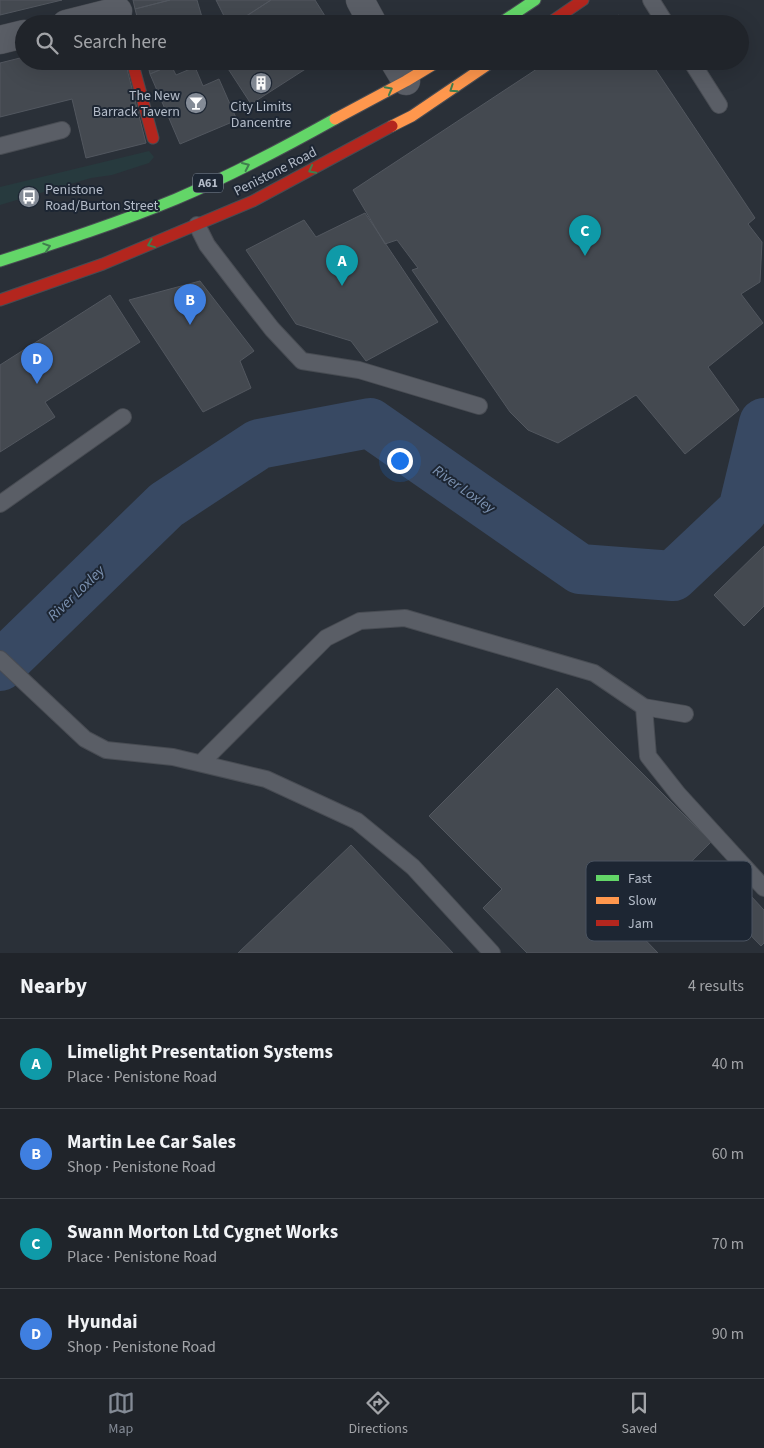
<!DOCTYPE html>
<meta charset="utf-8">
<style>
:root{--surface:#20242a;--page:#2d3036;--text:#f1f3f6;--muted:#a2a4a8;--line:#3d4147;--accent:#848b96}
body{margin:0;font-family:"Source Sans 3",sans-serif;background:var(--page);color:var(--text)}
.you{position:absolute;left:399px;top:460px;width:18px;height:18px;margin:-12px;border:4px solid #fff;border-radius:50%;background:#1a73e8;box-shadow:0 0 0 8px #1a73e833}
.badge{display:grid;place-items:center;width:32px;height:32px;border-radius:50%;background:var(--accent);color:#fff;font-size:16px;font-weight:700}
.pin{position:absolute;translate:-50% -41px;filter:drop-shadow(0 1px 2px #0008)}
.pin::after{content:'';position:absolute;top:26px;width:18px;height:15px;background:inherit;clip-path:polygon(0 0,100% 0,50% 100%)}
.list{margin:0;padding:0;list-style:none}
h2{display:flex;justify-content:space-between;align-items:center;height:65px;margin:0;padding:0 20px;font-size:21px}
h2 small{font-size:16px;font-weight:400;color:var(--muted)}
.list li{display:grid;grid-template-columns:32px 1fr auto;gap:15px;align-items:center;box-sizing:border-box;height:90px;padding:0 20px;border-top:1px solid var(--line)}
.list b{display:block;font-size:19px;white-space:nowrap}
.list p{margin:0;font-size:16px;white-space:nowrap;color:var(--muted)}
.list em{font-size:16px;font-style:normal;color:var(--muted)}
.icon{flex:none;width:28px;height:28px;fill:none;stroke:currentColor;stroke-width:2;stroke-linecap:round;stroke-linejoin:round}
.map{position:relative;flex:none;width:764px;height:953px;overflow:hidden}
.search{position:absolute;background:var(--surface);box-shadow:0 5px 20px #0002;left:15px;right:15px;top:15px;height:55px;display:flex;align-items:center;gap:12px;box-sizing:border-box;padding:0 18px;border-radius:28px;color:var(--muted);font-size:19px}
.sheet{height:425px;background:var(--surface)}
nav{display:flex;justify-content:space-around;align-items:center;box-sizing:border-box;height:70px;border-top:1px solid var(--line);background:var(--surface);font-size:14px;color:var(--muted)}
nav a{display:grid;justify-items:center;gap:2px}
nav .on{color:var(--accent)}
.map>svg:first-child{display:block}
.green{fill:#273a3e}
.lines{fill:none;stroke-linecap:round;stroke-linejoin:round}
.river{stroke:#384963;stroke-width:50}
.building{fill:#444950;stroke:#52575f}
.lane-casing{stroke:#484c53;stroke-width:18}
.street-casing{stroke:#484c53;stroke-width:29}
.fast-casing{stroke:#484c53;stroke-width:13}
.slow-casing{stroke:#484c53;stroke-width:13}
.jam-casing{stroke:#484c53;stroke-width:13}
.lane{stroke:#5a5e66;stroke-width:16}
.street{stroke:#5a5e66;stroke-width:28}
.fast{stroke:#63d668;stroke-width:11}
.slow{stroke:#ff974d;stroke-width:11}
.jam{stroke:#b3261e;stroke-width:11}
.oneway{stroke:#407e4e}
.labels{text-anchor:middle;stroke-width:4;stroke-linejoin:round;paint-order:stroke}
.shield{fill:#1d2633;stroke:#878f9c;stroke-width:1}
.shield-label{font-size:12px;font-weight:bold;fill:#b4bcc9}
.poi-label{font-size:14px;fill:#b4bcc9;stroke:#1d2633;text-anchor:end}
.street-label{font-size:14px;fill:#b4bcc9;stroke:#1d2633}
.water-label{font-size:15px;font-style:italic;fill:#7c92b1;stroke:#1d2633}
.key{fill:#1d2633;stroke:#4a5360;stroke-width:1}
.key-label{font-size:14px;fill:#b4bcc9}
</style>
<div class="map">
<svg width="764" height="953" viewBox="0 0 764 953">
<rect width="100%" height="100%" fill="#2a3038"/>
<path class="green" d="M149 151 154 157 149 163 112 175 91 178 0 205V187Z"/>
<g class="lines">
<path class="river" d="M0 666 166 505 259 444 370 423 580 569 673 576 743 510 764 423"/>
</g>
<path class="building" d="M0 0H62L0 15Z
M133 0H170L135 9Z
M170 0H197L204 24H139L135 9Z
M216 0H271L234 24H228Z
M271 0H315L330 24H234Z
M619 15 625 24H605Z
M24 57V61H125L146 143 86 158 72 99 0 117V63Z
M147 61H216L171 65 150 74Z
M223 61H318L251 104Z
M549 61H650L755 218 748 224 762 242 760 282 741 294 763 323 708 367 739 410 685 454 636 395 558 443 528 430 510 412 412 270 418 268 397 240 385 244 353 190Z
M171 65 176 75 195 67 203 86 219 79 237 120 180 144 150 74Z
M365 213 438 322 366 361 351 341 296 324 246 250 304 220 316 237Z
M200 281 254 351 240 361 251 388 203 412 129 300Z
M110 295 140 342 45 402 55 417 0 452V365Z
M764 546V606L744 626 714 595Z
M557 688 711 842 629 923 658 953H527L483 908 502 889 429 816Z
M351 845 453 953H238Z
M750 895 764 910V943L761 946 731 915Z"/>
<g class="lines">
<g class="lane-casing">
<path id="lane" d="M651 0 666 24
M691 61 719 105
M0 146 62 130
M197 225 207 245 243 292 272 329 302 361 359 370 479 406
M0 504 123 417
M0 659 85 739 106 750 173 757 266 779 357 821 413 867 492 953
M644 707 648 756 678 794 764 888
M201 763 326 638 360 621 405 618 594 673 644 707 685 714"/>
</g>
<g class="street-casing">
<path id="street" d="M360 0 373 24
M66 24 118 11
M0 40 24 34
M394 61 406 81"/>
</g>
<g class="fast-casing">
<path id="fast" d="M499 24 535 0
M0 261C59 242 118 223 176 199 230 176 283 148 335 119"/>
</g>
<g class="slow-casing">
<path id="slow" d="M335 119 406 81 439 61
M392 126 412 116 493 61"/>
</g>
<g class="jam-casing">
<path id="jam" d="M548 24 583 0
M132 61 153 138
M0 300 103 264 253 201 392 126"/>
</g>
<use href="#lane" class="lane"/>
<use href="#street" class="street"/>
<use href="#fast" class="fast"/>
<use href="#slow" class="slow"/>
<use href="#jam" class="jam"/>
</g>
<defs><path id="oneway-chevron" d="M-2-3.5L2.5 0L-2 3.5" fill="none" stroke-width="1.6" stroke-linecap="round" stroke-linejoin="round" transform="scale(1.25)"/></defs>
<g class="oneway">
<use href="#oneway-chevron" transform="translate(453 89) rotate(146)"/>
<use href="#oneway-chevron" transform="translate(389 90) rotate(-28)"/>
<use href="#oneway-chevron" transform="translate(246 166) rotate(-25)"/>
<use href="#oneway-chevron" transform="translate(312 170) rotate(152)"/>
<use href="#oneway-chevron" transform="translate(151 244) rotate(158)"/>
<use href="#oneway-chevron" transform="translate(47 247) rotate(-18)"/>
</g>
<defs>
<g id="building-disc" transform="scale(1.125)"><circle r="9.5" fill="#848b96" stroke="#1d2633"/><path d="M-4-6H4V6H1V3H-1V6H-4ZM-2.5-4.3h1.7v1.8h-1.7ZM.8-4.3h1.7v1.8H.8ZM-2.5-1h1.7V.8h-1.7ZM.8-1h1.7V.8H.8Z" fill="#fff"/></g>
<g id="bar-disc" transform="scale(1.125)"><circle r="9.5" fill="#848b96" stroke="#1d2633"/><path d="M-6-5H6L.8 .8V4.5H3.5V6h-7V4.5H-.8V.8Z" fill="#fff"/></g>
<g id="bus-disc" transform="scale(1.125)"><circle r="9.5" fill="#848b96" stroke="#1d2633"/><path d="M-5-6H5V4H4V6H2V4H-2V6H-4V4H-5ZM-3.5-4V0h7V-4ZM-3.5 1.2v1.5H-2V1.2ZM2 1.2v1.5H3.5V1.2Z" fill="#fff"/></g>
</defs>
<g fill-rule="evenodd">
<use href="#building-disc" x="261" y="83"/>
<use href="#bar-disc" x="196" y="103"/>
<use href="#bus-disc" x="29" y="197"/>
</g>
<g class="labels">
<rect class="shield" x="193" y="173.5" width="30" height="19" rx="4"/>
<g class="shield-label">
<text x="208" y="187">A61</text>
</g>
<g class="poi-label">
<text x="180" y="100">The New<tspan x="180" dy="16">Barrack Tavern</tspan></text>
<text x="261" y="111" text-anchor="middle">City Limits<tspan x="261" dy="16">Dancentre</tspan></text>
<text x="45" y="194" text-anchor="start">Penistone<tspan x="45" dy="16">Road/Burton Street</tspan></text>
</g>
<g class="street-label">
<text transform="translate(275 171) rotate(-27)" y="5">Penistone Road</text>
</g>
<g class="water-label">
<text transform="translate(464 489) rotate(35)" y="5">River Loxley</text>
<text transform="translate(76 593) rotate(-44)" y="5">River Loxley</text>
</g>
</g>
<rect x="586" y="861" width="166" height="80" rx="8" class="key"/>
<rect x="596" y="875" width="23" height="6" fill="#63d668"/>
<rect x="596" y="897" width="23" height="7" fill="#ff974d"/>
<rect x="596" y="920" width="23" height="6" fill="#b3261e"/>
<g class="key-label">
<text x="628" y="883">Fast</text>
<text x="628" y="905">Slow</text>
<text x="628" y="928">Jam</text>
</g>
</svg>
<div class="you"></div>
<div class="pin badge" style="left:342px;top:286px;background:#0f9aa8">A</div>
<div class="pin badge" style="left:190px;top:325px;background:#3f7fe0">B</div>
<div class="pin badge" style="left:585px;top:256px;background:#0f9aa8">C</div>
<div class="pin badge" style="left:37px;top:384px;background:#3f7fe0">D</div>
<div class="search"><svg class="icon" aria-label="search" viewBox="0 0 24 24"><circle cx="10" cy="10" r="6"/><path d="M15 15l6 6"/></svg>Search here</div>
</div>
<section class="sheet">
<h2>Nearby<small>4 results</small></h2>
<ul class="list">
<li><span class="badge" style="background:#0f9aa8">A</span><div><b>Limelight Presentation Systems</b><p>Place · Penistone Road</p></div><em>40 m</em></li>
<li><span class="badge" style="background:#3f7fe0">B</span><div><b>Martin Lee Car Sales</b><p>Shop · Penistone Road</p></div><em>60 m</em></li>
<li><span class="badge" style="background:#0f9aa8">C</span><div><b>Swann Morton Ltd Cygnet Works</b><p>Place · Penistone Road</p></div><em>70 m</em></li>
<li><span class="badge" style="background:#3f7fe0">D</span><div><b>Hyundai</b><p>Shop · Penistone Road</p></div><em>90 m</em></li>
</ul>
</section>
<nav>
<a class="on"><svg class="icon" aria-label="map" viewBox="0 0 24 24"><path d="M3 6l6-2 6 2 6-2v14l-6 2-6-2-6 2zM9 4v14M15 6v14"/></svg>Map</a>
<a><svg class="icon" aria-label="directions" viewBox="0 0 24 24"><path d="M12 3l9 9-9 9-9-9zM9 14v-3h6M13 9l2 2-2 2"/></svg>Directions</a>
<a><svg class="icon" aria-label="saved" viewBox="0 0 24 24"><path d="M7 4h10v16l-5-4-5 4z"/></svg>Saved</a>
</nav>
